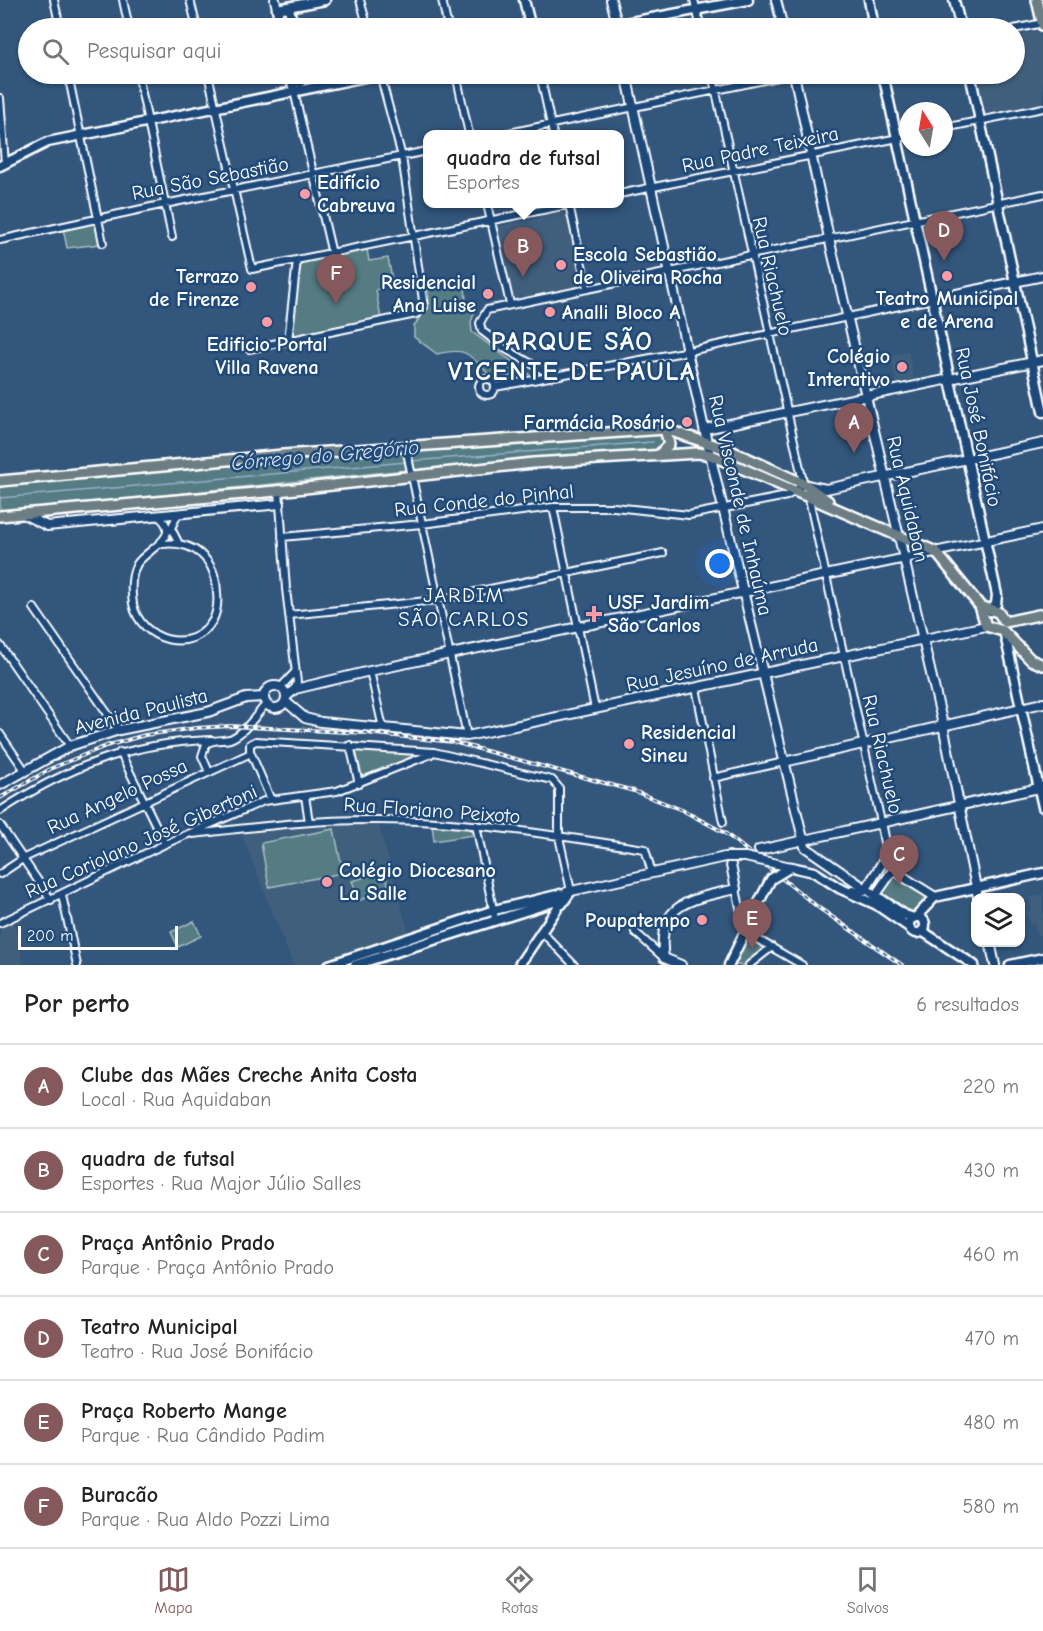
<!DOCTYPE html>
<html lang="pt">
<meta charset="utf-8">
<style>
:root{--surface:#fff;--page:#f2f2f2;--text:#222;--muted:#767676;--line:#e0e0e0;--accent:#85585c}
body{margin:0;font-family:"Comic Neue",sans-serif;background:var(--page);color:var(--text)}
.controls{position:absolute;right:18px;bottom:18px;display:grid;overflow:hidden;border-radius:12px;box-shadow:0 2px 4px #0004}
.controls button{width:54px;height:54px;display:grid;place-items:center;padding:0;border:0;border-bottom:2px solid var(--line);background:var(--surface);color:var(--text);font:30px sans-serif}
.compass{position:absolute;left:899px;top:102px;width:54px;height:54px;border-radius:50%;background:var(--surface);box-shadow:0 2px 4px #0004;rotate:349deg}
.scale{position:absolute;left:18px;bottom:15px;width:160px;box-sizing:border-box;padding-left:6px;border:3px solid #fff;border-top:0;font-size:16px;line-height:21px;white-space:nowrap;color:#fff;-webkit-text-stroke:4px #1f4a7a;paint-order:stroke}
.you{position:absolute;left:720px;top:564px;width:21px;height:21px;margin:-15px;border:4px solid #fff;border-radius:50%;background:#1a73e8;box-shadow:0 0 0 9px #1a73e833}
.badge{display:grid;place-items:center;width:39px;height:39px;border-radius:50%;background:var(--accent);color:#fff;font-size:20px;font-weight:700}
.pin{position:absolute;translate:-50% -50px;filter:drop-shadow(0 2px 3px #0008)}
.pin::after{content:'';position:absolute;top:32px;width:21px;height:18px;background:inherit;clip-path:polygon(0 0,100% 0,50% 100%)}
.popup{position:absolute;left:423px;top:130px;width:201px;height:78px;box-sizing:border-box;display:grid;place-content:center;border-radius:12px;background:var(--surface);filter:drop-shadow(0 2px 4px #0005);font-size:20px;white-space:nowrap;color:var(--muted)}
.popup b{font-size:22px;color:var(--text)}
.popup::after{content:'';position:absolute;left:50%;top:100%;margin-left:-12px;border:12px solid transparent;border-top-color:var(--surface)}
.list{margin:0;padding:0;list-style:none}
h2{display:flex;justify-content:space-between;align-items:center;height:78px;margin:0;padding:0 24px;font-size:26px}
h2 small{font-size:20px;font-weight:400;color:var(--muted)}
.list li{display:grid;grid-template-columns:39px 1fr auto;gap:18px;align-items:center;box-sizing:border-box;height:84px;padding:0 24px;border-top:2px solid var(--line)}
.list b{display:block;font-size:22px;white-space:nowrap}
.list p{margin:0;font-size:20px;white-space:nowrap;color:var(--muted)}
.list em{font-size:20px;font-style:normal;color:var(--muted)}
.icon{flex:none;width:33px;height:33px;fill:none;stroke:currentColor;stroke-width:2;stroke-linecap:round;stroke-linejoin:round}
.map{position:relative;flex:none;width:1043px;height:965px;overflow:hidden}
.search{position:absolute;background:var(--surface);box-shadow:0 2px 4px #0004;left:18px;right:18px;top:18px;height:66px;display:flex;align-items:center;gap:15px;box-sizing:border-box;padding:0 21px;border-radius:33px;color:var(--muted);font-size:22px}
.sheet{height:582px;background:var(--surface)}
nav{display:flex;justify-content:space-around;align-items:center;box-sizing:border-box;height:84px;border-top:2px solid var(--line);background:var(--surface);font-size:16px;color:var(--muted)}
nav a{display:grid;justify-items:center;gap:3px}
nav .on{color:var(--accent)}
.map>svg:first-child{display:block}
.built{fill:#405e7d}
.green{fill:#547c83;stroke:#aabec1;stroke-width:1.5}
.lines{fill:none;stroke-linecap:round;stroke-linejoin:round}
.stream{stroke:#97b0ca;stroke-width:1.5}
.minor-casing{stroke:#fff;stroke-width:10}
.tertiary-casing{stroke:#fff;stroke-width:12}
.secondary-casing{stroke:#fff;stroke-width:13}
.primary-casing{stroke:#fff;stroke-width:14}
.minor{stroke:#1f4a7a;stroke-width:6}
.tertiary{stroke:#1f4a7a;stroke-width:8}
.secondary{stroke:#1f4a7a;stroke-width:8}
.primary{stroke:#6c7e84;stroke-width:9}
.rail-casing{stroke:#fff;stroke-width:4}
.rail{stroke:#1f4a7a;stroke-width:1.5;stroke-dasharray:4.5;stroke-linecap:butt}
.tertiary-bridge-casing{stroke:#fff;stroke-width:12;stroke-linecap:butt}
.secondary-bridge-casing{stroke:#fff;stroke-width:13;stroke-linecap:butt}
.tertiary-bridge{stroke:#1f4a7a;stroke-width:8}
.secondary-bridge{stroke:#1f4a7a;stroke-width:8}
.poi-dot{fill:#ff9aa2;stroke:#1f4a7a;stroke-width:2}
.labels{text-anchor:middle;stroke-width:5;stroke-linejoin:round;paint-order:stroke}
.street-label{font-size:20px;fill:#fff;stroke:#1f4a7a}
.poi-label{font-size:20px;font-weight:bold;fill:#fff;stroke:#1f4a7a;text-anchor:start}
.water-label{font-size:21px;font-style:italic;fill:#d4dee9;stroke:#1f4a7a}
.neighbourhood-label{font-size:21px;letter-spacing:1.5px;fill:#fff;stroke:#1f4a7a}
.district-label{font-size:26px;font-weight:bold;letter-spacing:1.5px;fill:#fff;stroke:#1f4a7a}
</style>
<div class="map">
<svg width="1043" height="965" viewBox="0 0 1043 965">
<rect width="100%" height="100%" fill="#32567c"/>
<filter id="ink" filterUnits="userSpaceOnUse"><feTurbulence type="fractalNoise" baseFrequency=".0167" numOctaves="2"/><feDisplacementMap in="SourceGraphic" scale="12" xChannelSelector="R" yChannelSelector="G"/><feConvolveMatrix kernelMatrix="1 2 1 2 8 2 1 2 1" color-interpolation-filters="sRGB"/></filter>
<g filter="url(#ink)">
<path class="built" d="M1039 31 1043 50V102L984 114 975 74H1014L1015 35Z
M566 212 582 285 512 299 496 227Z
M908 351 914 379 896 382 890 355Z
M324 821 379 825 408 931 313 965H293L241 833Z
M1043 894V943L1041 935H1037L1034 923 1030 924 1027 911 1032 910 1029 897Z
M14 919 23 965H0V926Z"/>
<path class="green" d="M94 222 100 244 67 248 63 228Z
M367 249 369 261 388 258 393 284 376 290 381 319 291 339 299 261Z
M454 278H465L466 307H472L475 311 471 322 472 332 529 374 493 378C469 356 470 346 437 354L414 337V326C427 304 432 315 427 285Z
M660 431 667 438 662 450 415 470 411 451Z
M401 452H403L406 470 0 512V485Z
M355 749 416 753 417 754 363 779Z
M432 825 469 828 474 835 434 841Z
M334 829 343 873 269 887 261 843Z
M384 871 390 889 360 900 352 881Z
M894 874 929 898 914 913 908 914 880 896Z
M194 921 201 936 178 947 171 932Z
M746 936 764 945V951L747 965H731Z"/>
<g class="lines">
<path class="stream" d="M411 461 653 442
M0 498 407 462"/>
<g class="minor-casing">
<path id="minor" d="M54 0 60 28
M123 0 129 28
M190 0 197 28
M360 0 368 28
M442 0 448 28
M694 0 701 28
M1014 29 1043 23
M68 74 103 243
M138 74 172 237
M208 74 252 269 572 204
M456 74 469 134
M540 74 553 134
M712 74 804 486
M294 91 332 254
M0 98 5 164
M944 128 1043 108
M504 134 793 74
M619 194 908 136
M487 204 510 304
M569 204 587 288
M0 240 165 204 427 151
M288 341 297 260
M249 349 416 314 424 307 402 157 380 74
M553 376 504 348 482 331 480 323 487 310 1043 194
M479 387a8 8 0 1 1 16 0a8 8 0 1 1-16 0Z
M495 387 689 351 932 299
M406 448 467 736
M279 490 286 589 297 682 295 689
M808 495 881 822
M553 507 595 709
M178 514 171 528 178 542
M158 516C185 536 145 550 137 564 130 576 131 591 133 604 140 641 193 656 213 620 217 612 218 603 217 593 216 560 195 540 162 544
M282 537 422 524 553 507H614L689 515 787 496 804 484
M34 608 119 730
M289 615 437 600 663 553
M0 645 70 746
M370 671 383 728
M280 688 295 672
M696 688 723 822
M0 734 24 769
M350 745 359 784
M120 752 165 844
M209 772 202 756 206 744C214 739 221 741 230 739 244 734 256 715 266 704
M713 778 784 762
M305 796 309 822
M271 800 250 751V744L256 741 434 752 552 780 559 788V837L571 891
M0 811C67 767 132 742 212 740
M0 825 51 900
M476 825 495 919
M193 834C255 827 316 819 379 820 468 820 557 836 645 849L652 873
M0 874 24 858 251 753
M736 889 742 917
M62 895 77 965
M0 923 165 844 264 801 337 791 431 754
M541 931 574 965
M635 932 664 958
M750 935 802 965
M749 965 772 947"/>
</g>
<g class="tertiary-casing">
<path id="tertiary" d="M275 0 277 9
M611 0 618 28
M776 0 783 28
M626 74 707 442 805 847 866 889 887 855
M794 74 829 238 943 725 978 897
M932 299 1043 276
M705 429 1043 360
M806 485 826 489 1043 443
M23 514 47 526 280 504
M264 697a11 11 0 1 1 22 0a11 11 0 1 1-22 0Z
M286 697 295 689 370 671 1043 529
M285 701 305 718 321 722 467 736 986 626
M784 762 1043 703
M0 785 70 746 119 730 208 712 246 698 263 697
M881 822C891 875 890 868 935 897
M759 850 1043 787
M567 892 725 857
M875 896 893 870
M990 942 995 965
M681 965 664 958C655 902 693 899 736 889L729 856 726 857"/>
</g>
<g class="secondary-casing">
<path id="secondary" d="M524 0 531 28
M869 0 874 28
M954 0 961 28
M289 7 293 28
M281 28 277 9 325 0
M599 28 748 0
M290 74 294 91
M883 74 997 595 996 604 990 611
M970 74 1043 412
M291 80 300 83 304 78
M0 166 48 142 380 74
M1005 635 1043 807
M791 867 814 872 839 888 875 904 910 928
M853 891 860 892 866 889 905 915 914 918
M562 904 571 891
M916 917 935 897 1043 873
M909 925a8 8 0 1 1 16 0a8 8 0 1 1-16 0Z
M922 931 974 965
M329 965 494 910 557 895
M355 965 563 899 560 894 556 897
M519 965 563 900
M729 965 762 896
M1010 965 1043 958"/>
</g>
<g class="primary-casing">
<path id="primary" d="M1037 0 1043 26
M660 454 669 444 665 429
M0 481 283 455 665 429 729 450 804 484 828 501
M0 516 287 490 533 463 698 453 711 455 936 552 980 606 986 626 1003 631 1031 660 1043 665
M980 606 998 612 1005 622 1043 614"/>
</g>
<use href="#minor" class="minor"/>
<use href="#tertiary" class="tertiary"/>
<use href="#secondary" class="secondary"/>
<use href="#primary" class="primary"/>
<g class="rail-casing">
<path id="rail" d="M0 798 52 768 106 746 145 735 196 728 230 726 366 733 453 742 634 791 682 810 725 833 819 908 902 965"/>
</g>
<use href="#rail" class="rail"/>
<g class="tertiary-bridge-casing">
<path id="tertiary-bridge" d="M725 857H745L791 867"/>
</g>
<g class="secondary-bridge-casing">
<path id="secondary-bridge" d="M762 896 771 879 791 867"/>
</g>
<use href="#tertiary-bridge" class="tertiary-bridge"/>
<use href="#secondary-bridge" class="secondary-bridge"/>
</g>
</g>
<g class="poi-dot">
<circle cx="305" cy="194" r="6"/>
<circle cx="561" cy="265" r="6"/>
<circle cx="947" cy="276" r="6"/>
<circle cx="251" cy="287" r="6"/>
<circle cx="488" cy="294" r="6"/>
<circle cx="550" cy="312" r="6"/>
<circle cx="267" cy="322" r="6"/>
<circle cx="902" cy="367" r="6"/>
<circle cx="687" cy="422" r="6"/>
<path d="M591 605h6v6h6v6h-6v6h-6v-6h-6v-6h6z"/>
<circle cx="629" cy="744" r="6"/>
<circle cx="327" cy="882" r="6"/>
<circle cx="702" cy="920" r="6"/>
</g>
<g class="labels">
<g class="street-label">
<text transform="translate(760 149) rotate(-12)" y="7">Rua Padre Teixeira</text>
<text transform="translate(210 178) rotate(-11)" y="7">Rua São Sebastião</text>
<text transform="translate(773 276) rotate(77)" y="7">Rua Riachuelo</text>
<text transform="translate(979 427) rotate(78)" y="7">Rua José Bonifácio</text>
<text transform="translate(908 499) rotate(77)" y="7">Rua Aquidaban</text>
<text transform="translate(484 500) rotate(-6)" y="7">Rua Conde do Pinhal</text>
<text transform="translate(741 505) rotate(77)" y="7">Rua Visconde de Inhaúma</text>
<text transform="translate(722 664) rotate(-12)" y="7">Rua Jesuíno de Arruda</text>
<text transform="translate(141 711) rotate(-14)" y="7">Avenida Paulista</text>
<text transform="translate(883 754) rotate(77)" y="7">Rua Riachuelo</text>
<text transform="translate(117 796) rotate(-25)" y="7">Rua Angelo Possa</text>
<text transform="translate(432 810) rotate(4)" y="7">Rua Floriano Peixoto</text>
<text transform="translate(141 841) rotate(-24)" y="7">Rua Coriolano José Gibertoni</text>
</g>
<g class="poi-label">
<text x="317" y="189">Edifício<tspan x="317" dy="23">Cabreuva</tspan></text>
<text x="573" y="261">Escola Sebastião<tspan x="573" dy="23">de Oliveira Rocha</tspan></text>
<text x="239" y="283" text-anchor="end">Terrazo<tspan x="239" dy="23">de Firenze</tspan></text>
<text x="476" y="289" text-anchor="end">Residencial<tspan x="476" dy="23">Ana Luise</tspan></text>
<text x="947" y="305" text-anchor="middle">Teatro Municipal<tspan x="947" dy="23">e de Arena</tspan></text>
<text x="562" y="319">Analli Bloco A</text>
<text x="267" y="351" text-anchor="middle">Edificio Portal<tspan x="267" dy="23">Villa Ravena</tspan></text>
<text x="890" y="363" text-anchor="end">Colégio<tspan x="890" dy="23">Interativo</tspan></text>
<text x="675" y="429" text-anchor="end">Farmácia Rosário</text>
<text x="608" y="609">USF Jardim<tspan x="608" dy="23">São Carlos</tspan></text>
<text x="641" y="739">Residencial<tspan x="641" dy="23">Sineu</tspan></text>
<text x="339" y="877">Colégio Diocesano<tspan x="339" dy="23">La Salle</tspan></text>
<text x="690" y="927" text-anchor="end">Poupatempo</text>
</g>
<g class="water-label">
<text transform="translate(325 455) rotate(-5)" y="7">Córrego do Gregório</text>
</g>
<g class="neighbourhood-label">
<text x="464" y="602">JARDIM<tspan x="464" dy="24">SÃO CARLOS</tspan></text>
</g>
<g class="district-label">
<text x="572" y="350">PARQUE SÃO<tspan x="572" dy="30">VICENTE DE PAULA</tspan></text>
</g>
</g>
</svg>
<div class="controls">
<button><svg class="icon" aria-label="layers" viewBox="0 0 24 24"><path d="M12 4l9 5-9 5-9-5zM3 14l9 5 9-5"/></svg></button>
</div>
<svg class="compass" viewBox="-18 -18 36 36"><path d="M0-13l5 13h-10z" fill="#e53935"/><path d="M0 13l5-13h-10z" fill="#767676"/></svg>
<div class="scale">200 m</div>
<div class="you"></div>
<div class="pin badge" style="left:854px;top:453px">A</div>
<div class="pin badge" style="left:523px;top:277px">B</div>
<div class="popup"><b>quadra de futsal</b>Esportes</div>
<div class="pin badge" style="left:899px;top:885px">C</div>
<div class="pin badge" style="left:944px;top:261px">D</div>
<div class="pin badge" style="left:752px;top:949px">E</div>
<div class="pin badge" style="left:336px;top:304px">F</div>
<div class="search"><svg class="icon" aria-label="search" viewBox="0 0 24 24"><circle cx="10" cy="10" r="6"/><path d="M15 15l6 6"/></svg>Pesquisar aqui</div>
</div>
<section class="sheet">
<h2>Por perto<small>6 resultados</small></h2>
<ul class="list">
<li><span class="badge">A</span><div><b>Clube das Mães Creche Anita Costa</b><p>Local · Rua Aquidaban</p></div><em>220 m</em></li>
<li><span class="badge">B</span><div><b>quadra de futsal</b><p>Esportes · Rua Major Júlio Salles</p></div><em>430 m</em></li>
<li><span class="badge">C</span><div><b>Praça Antônio Prado</b><p>Parque · Praça Antônio Prado</p></div><em>460 m</em></li>
<li><span class="badge">D</span><div><b>Teatro Municipal</b><p>Teatro · Rua José Bonifácio</p></div><em>470 m</em></li>
<li><span class="badge">E</span><div><b>Praça Roberto Mange</b><p>Parque · Rua Cândido Padim</p></div><em>480 m</em></li>
<li><span class="badge">F</span><div><b>Buracão</b><p>Parque · Rua Aldo Pozzi Lima</p></div><em>580 m</em></li>
</ul>
</section>
<nav>
<a class="on"><svg class="icon" aria-label="map" viewBox="0 0 24 24"><path d="M3 6l6-2 6 2 6-2v14l-6 2-6-2-6 2zM9 4v14M15 6v14"/></svg>Mapa</a>
<a><svg class="icon" aria-label="directions" viewBox="0 0 24 24"><path d="M12 3l9 9-9 9-9-9zM9 14v-3h6M13 9l2 2-2 2"/></svg>Rotas</a>
<a><svg class="icon" aria-label="saved" viewBox="0 0 24 24"><path d="M7 4h10v16l-5-4-5 4z"/></svg>Salvos</a>
</nav>
